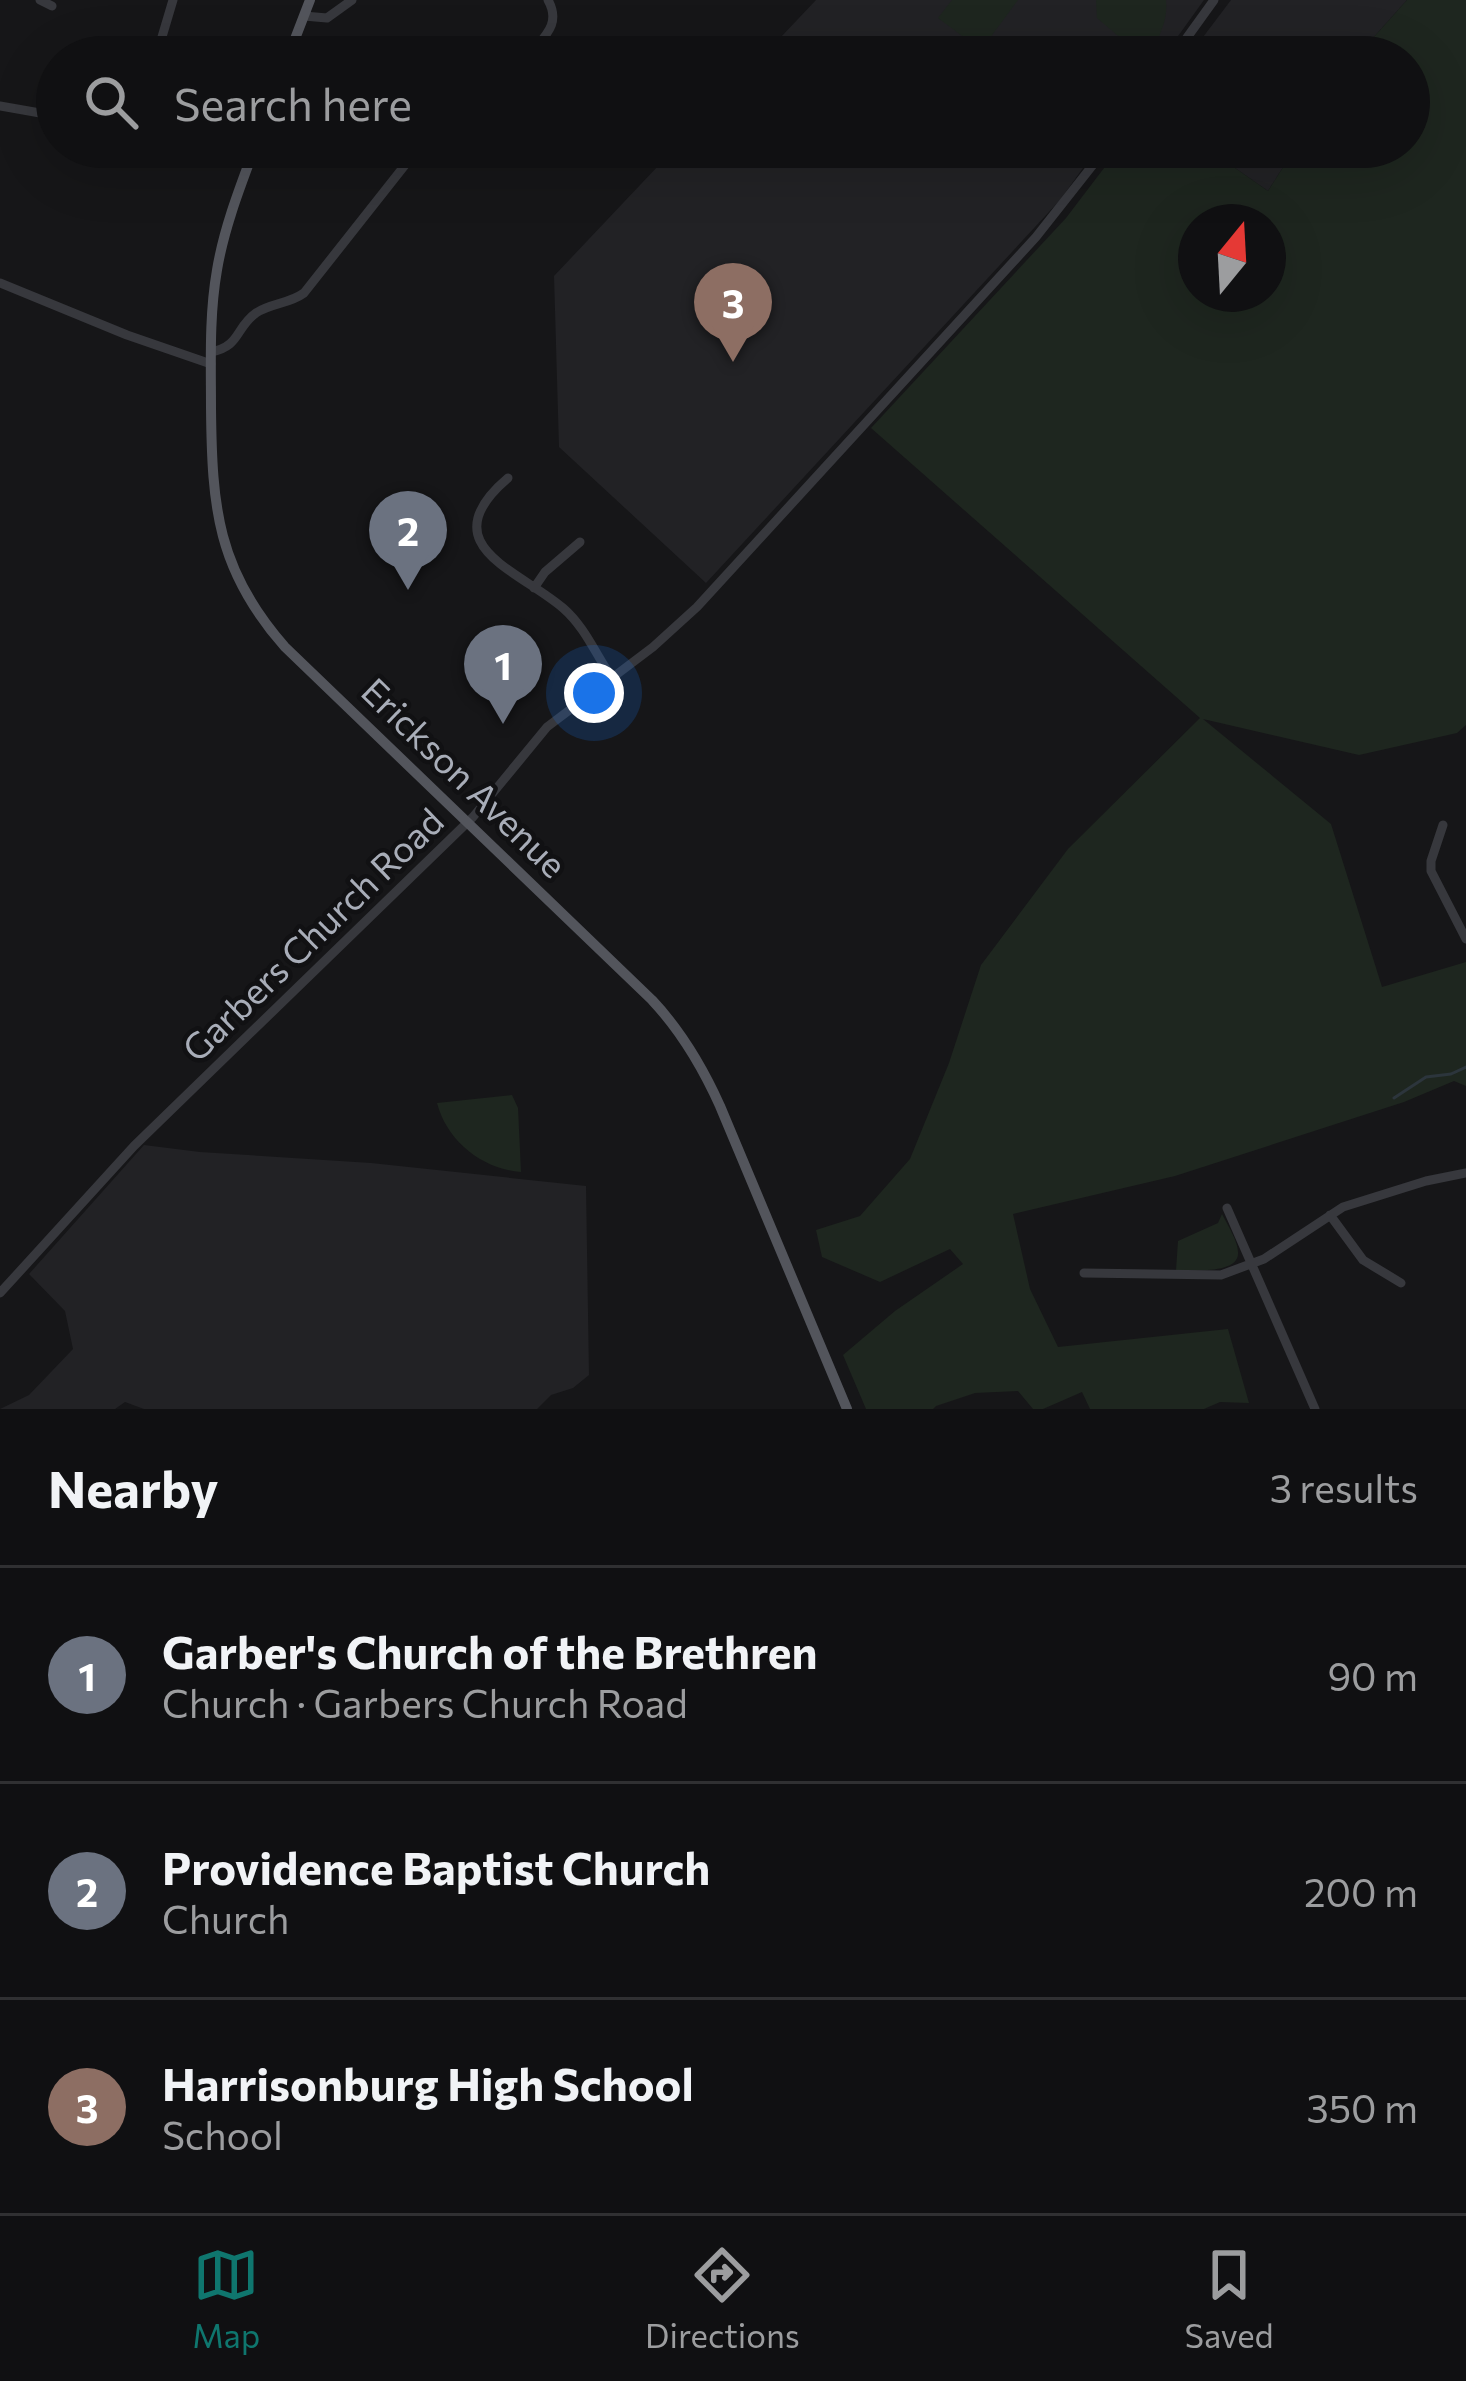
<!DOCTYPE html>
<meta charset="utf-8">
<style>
:root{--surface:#101012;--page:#19191b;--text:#f1f3f6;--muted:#9c9d9f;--line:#303032;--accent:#0f766e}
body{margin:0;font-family:Commissioner,sans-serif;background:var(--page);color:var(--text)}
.compass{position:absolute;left:1178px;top:204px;width:108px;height:108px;border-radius:50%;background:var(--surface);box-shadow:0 12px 48px #0002;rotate:18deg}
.you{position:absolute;left:594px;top:693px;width:42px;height:42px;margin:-30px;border:9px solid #fff;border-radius:50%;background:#1a73e8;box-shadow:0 0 0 18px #1a73e833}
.badge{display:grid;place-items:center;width:78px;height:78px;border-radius:50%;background:var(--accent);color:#fff;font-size:39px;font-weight:700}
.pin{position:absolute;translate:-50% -99px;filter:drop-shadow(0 3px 6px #0008)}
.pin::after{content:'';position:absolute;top:63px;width:42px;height:36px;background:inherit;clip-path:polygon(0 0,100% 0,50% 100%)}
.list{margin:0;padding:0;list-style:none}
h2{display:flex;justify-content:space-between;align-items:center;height:156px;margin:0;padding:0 48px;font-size:51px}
h2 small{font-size:39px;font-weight:400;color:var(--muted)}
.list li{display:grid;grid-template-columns:78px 1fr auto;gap:36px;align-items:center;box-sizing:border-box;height:216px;padding:0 48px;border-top:3px solid var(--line)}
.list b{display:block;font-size:45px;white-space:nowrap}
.list p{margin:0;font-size:39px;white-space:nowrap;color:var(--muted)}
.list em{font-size:39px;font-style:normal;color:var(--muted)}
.icon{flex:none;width:66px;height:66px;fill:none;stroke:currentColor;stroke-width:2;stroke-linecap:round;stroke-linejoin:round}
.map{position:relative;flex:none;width:1466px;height:1409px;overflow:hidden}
.search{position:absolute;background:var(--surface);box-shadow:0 12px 48px #0002;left:36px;right:36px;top:36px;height:132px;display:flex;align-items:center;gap:30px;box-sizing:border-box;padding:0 42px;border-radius:66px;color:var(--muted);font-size:45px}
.sheet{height:804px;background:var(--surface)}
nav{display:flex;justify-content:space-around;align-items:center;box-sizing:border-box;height:168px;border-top:3px solid var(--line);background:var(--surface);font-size:33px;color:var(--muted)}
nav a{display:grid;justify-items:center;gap:6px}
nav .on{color:var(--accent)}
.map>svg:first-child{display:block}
.built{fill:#222225}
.green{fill:#1e261f;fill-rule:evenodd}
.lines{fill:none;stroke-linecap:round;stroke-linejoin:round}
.stream{stroke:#2c353c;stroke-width:3}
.minor{stroke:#37383d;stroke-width:9}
.major{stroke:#53555c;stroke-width:10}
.labels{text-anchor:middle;stroke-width:9;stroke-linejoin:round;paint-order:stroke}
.street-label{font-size:36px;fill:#a8adb8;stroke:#111113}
</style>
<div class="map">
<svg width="1466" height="1409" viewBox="0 0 1466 1409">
<rect width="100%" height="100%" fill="#161618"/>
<path class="built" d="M816 0H1204L1163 57H762Z
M1231 0H1407L1356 57H1188Z
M676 147H1098L1060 200 706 583 559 447 554 276Z
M1205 147H1296L1268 191Z
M144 1145 200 1152 371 1163 586 1186 589 1375 573 1388 551 1395 537 1409H144L125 1402 115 1409H0L29 1395 73 1349 65 1311 29 1274Z"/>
<path class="green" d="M952 0H1018L981 50 938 18Z
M1096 0H1166C1168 20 1160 35 1151 52L1117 35 1097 18Z
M1407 0H1466V725L1457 733 1359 755 1203 719 1331 824 1382 987 1466 962V1086L1454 1081 1404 1102 1175 1176 1013 1214 1030 1289 1058 1347 1228 1329 1249 1403 1220 1402 1204 1409H1090L1082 1392 1043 1409H1033L1018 1391 975 1393 936 1406 933 1409H866L843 1355 895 1311 963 1264 950 1249 880 1282 822 1257 816 1230 860 1216 910 1159 949 1063 981 965 1068 849 1200 718 871 428 1066 218 1120 147H1205L1268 191 1296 147H1409V57H1356ZM1196 222H1268V294H1196Z
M512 1095 518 1108 521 1172C482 1169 447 1141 437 1103Z
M1222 1214C1227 1224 1238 1241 1238 1252 1240 1275 1191 1270 1176 1270L1178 1241 1218 1223Z"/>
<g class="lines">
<path class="stream" d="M1394 1098 1426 1077 1451 1074 1466 1067"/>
<path class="minor" d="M40 0 52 6
M304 16 327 18 352 0
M156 57 173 0
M528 57C543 37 562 25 548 0
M1173 57 1214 0
M0 106 57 116
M216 147 250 159
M0 283 127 335 211 364
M211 352C241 346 235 328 256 313 271 303 289 304 304 293L409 160
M508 478C429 545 519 570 563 608 585 627 596 655 612 678
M534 588 545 572 580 542
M1443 825 1431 861V871L1466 939
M1227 1208 1315 1409
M1330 1215 1363 1260 1401 1283
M1084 1273 1221 1275 1264 1259 1343 1207 1426 1181 1466 1173
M0 1293 134 1146 473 817 547 727 653 647 697 607 1036 237 1107 147"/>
<path class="major" d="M288 57 310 0
M255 147C240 187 224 228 217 270 209 316 211 362 211 408 212 507 217 570 285 647L652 1000C682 1032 702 1066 720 1106L847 1409"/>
</g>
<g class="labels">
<g class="street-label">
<text transform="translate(464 778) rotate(44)" y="13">Erickson Avenue</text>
<text transform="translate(313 935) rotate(-44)" y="13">Garbers Church Road</text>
</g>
</g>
</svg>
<svg class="compass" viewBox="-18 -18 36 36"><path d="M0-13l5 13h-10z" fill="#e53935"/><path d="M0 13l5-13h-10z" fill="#9c9d9f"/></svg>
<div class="you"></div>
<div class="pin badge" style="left:503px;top:724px;background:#6b7280">1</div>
<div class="pin badge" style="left:408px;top:590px;background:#6b7280">2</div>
<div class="pin badge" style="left:733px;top:362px;background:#8d6e63">3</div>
<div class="search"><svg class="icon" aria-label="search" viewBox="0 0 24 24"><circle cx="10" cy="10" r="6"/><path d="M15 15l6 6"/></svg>Search here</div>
</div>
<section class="sheet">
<h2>Nearby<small>3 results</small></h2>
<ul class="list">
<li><span class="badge" style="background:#6b7280">1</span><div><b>Garber's Church of the Brethren</b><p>Church · Garbers Church Road</p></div><em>90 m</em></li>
<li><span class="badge" style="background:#6b7280">2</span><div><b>Providence Baptist Church</b><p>Church</p></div><em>200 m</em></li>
<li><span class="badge" style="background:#8d6e63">3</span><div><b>Harrisonburg High School</b><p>School</p></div><em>350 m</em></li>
</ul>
</section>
<nav>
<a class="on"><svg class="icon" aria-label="map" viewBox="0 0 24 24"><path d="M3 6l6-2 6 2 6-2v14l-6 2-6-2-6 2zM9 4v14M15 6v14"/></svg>Map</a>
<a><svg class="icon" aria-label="directions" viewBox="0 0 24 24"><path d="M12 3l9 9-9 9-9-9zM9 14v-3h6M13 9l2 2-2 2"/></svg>Directions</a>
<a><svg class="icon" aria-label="saved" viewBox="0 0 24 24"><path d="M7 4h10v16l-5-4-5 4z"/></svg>Saved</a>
</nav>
